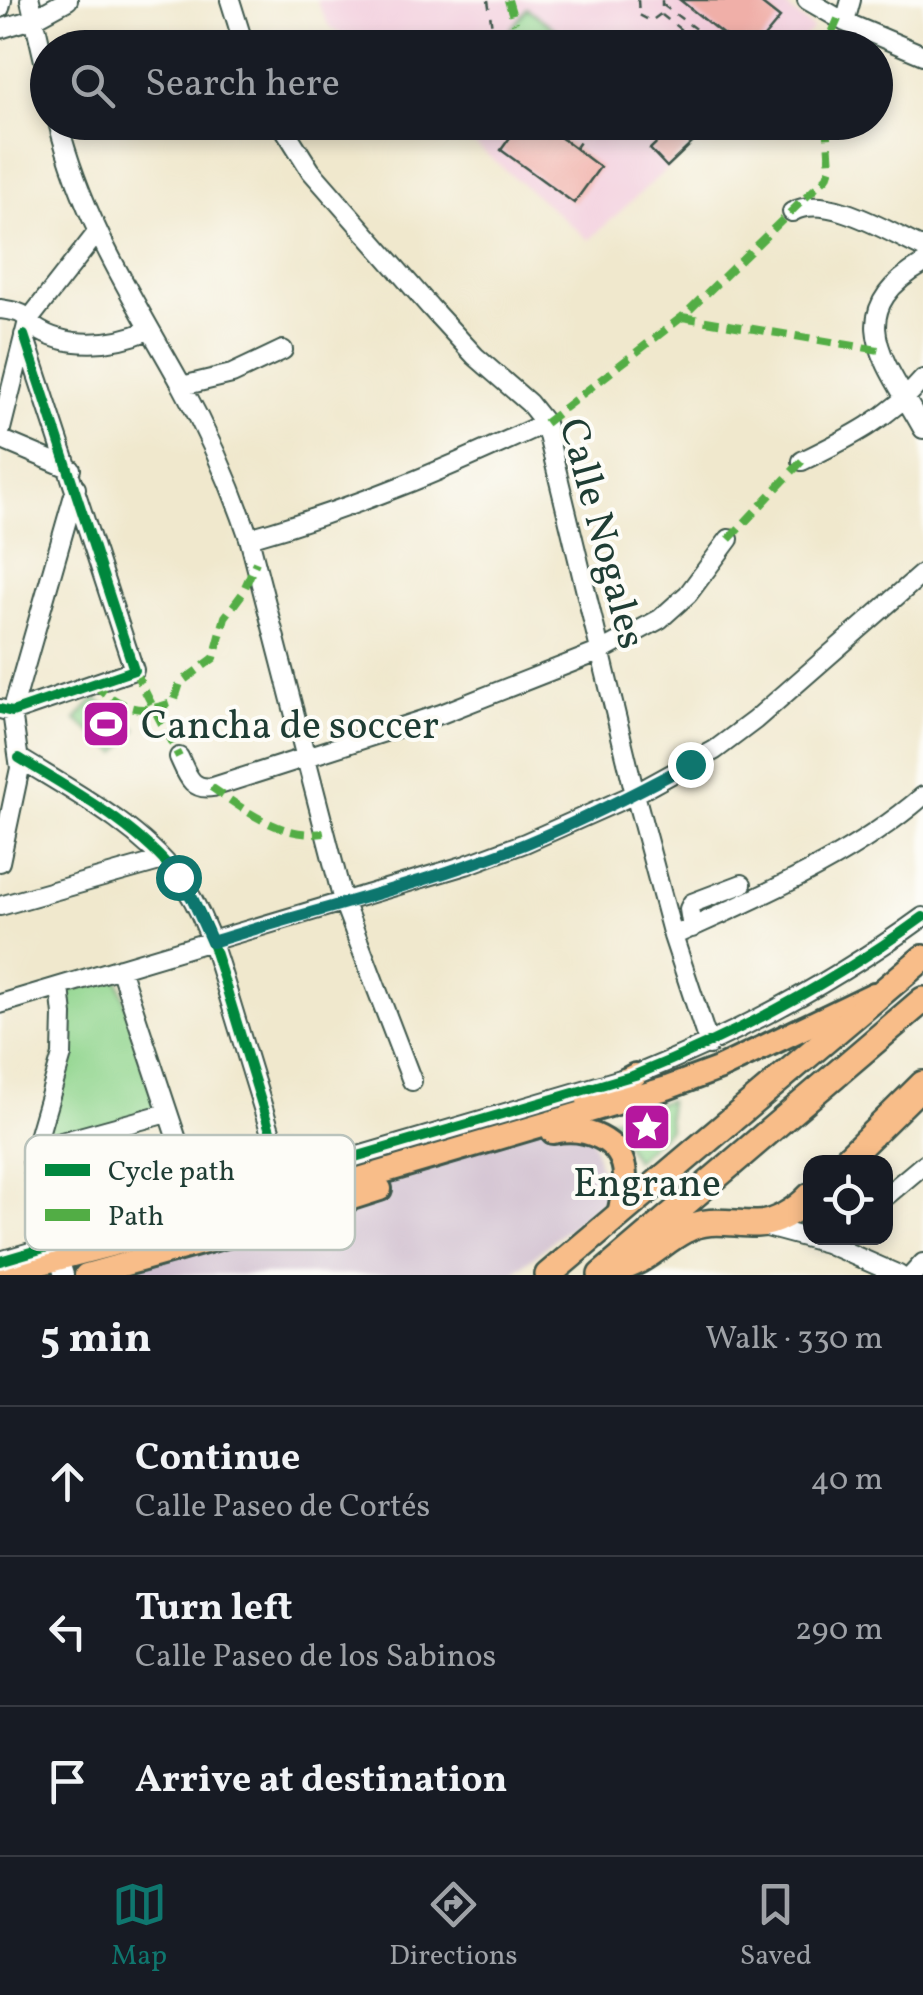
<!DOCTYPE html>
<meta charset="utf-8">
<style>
:root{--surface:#171b24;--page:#20242c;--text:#f1f3f6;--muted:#9ea1a6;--line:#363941;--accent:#0f766e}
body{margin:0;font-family:Vollkorn,serif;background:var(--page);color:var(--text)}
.controls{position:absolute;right:30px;bottom:30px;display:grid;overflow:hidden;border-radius:20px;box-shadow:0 5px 15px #0003}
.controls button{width:90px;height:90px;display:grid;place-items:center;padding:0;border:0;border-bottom:2px solid var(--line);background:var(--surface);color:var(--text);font:50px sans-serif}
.stop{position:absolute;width:30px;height:30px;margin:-22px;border:8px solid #0f766e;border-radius:50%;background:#fff}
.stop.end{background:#0f766e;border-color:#fff;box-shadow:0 2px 10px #0008}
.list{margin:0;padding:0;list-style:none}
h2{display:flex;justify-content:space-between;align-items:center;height:130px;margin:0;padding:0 40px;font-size:42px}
h2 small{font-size:32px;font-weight:400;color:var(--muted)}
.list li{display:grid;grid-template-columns:65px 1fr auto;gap:30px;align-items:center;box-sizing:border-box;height:150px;padding:0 40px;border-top:2px solid var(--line)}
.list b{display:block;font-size:38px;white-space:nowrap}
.list p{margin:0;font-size:32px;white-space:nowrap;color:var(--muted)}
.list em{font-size:32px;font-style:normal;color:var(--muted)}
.icon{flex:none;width:55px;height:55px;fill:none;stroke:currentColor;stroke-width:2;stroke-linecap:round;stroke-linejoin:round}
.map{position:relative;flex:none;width:923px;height:1275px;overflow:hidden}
.search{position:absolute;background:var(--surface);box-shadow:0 5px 15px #0003;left:30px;right:30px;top:30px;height:110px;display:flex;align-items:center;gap:25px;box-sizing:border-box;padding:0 35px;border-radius:55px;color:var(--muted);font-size:38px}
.sheet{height:580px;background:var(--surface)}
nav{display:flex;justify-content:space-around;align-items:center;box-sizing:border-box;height:140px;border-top:2px solid var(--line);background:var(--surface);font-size:28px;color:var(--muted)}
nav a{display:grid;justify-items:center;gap:5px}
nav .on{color:var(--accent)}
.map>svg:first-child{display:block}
.built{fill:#f3cfde}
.industrial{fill:#cfbdce}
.green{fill:#91d58e;stroke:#588961;stroke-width:2.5}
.building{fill:#f0afa8}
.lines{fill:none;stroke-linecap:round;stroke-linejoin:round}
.minor-casing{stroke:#3e574b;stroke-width:22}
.major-casing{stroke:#3e574b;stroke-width:28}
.highway-casing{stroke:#3e574b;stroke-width:30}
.path{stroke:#3e574b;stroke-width:2.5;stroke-dasharray:8 8;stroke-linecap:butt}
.minor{stroke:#fff;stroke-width:18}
.major{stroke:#f8bd89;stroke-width:22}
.highway{stroke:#f8bd89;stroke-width:25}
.quiet{stroke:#52ad45;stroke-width:8;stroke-dasharray:15 8;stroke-linecap:butt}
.cycleway-casing{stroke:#fdfcf7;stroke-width:16}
.cycleway{stroke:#00873e;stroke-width:10}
.route{stroke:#0f766e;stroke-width:12}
.labels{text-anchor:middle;stroke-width:8;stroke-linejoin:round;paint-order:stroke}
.street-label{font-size:40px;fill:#1f3d34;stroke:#fdfcf7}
.poi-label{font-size:40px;fill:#1f3d34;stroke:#fdfcf7;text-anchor:start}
.key{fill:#fdfcf7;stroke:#bac3bc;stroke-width:2.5}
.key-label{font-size:28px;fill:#1f3d34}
</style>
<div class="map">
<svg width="923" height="1275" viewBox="0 0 923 1275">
<rect width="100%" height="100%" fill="#fdfcf7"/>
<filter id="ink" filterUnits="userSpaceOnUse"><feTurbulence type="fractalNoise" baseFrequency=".01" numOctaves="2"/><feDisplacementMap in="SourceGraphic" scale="20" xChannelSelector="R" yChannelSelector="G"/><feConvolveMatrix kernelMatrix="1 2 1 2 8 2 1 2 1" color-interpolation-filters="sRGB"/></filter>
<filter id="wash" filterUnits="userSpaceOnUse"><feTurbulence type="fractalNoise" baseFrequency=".0048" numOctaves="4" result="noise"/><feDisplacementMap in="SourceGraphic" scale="40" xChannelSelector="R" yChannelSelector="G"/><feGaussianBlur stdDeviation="2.25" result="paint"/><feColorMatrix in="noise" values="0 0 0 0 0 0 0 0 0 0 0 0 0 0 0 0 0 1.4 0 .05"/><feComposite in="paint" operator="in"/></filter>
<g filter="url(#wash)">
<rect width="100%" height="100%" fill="#f0e8cd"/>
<path class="built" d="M316 0H778L813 29 793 48 357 47 329 26Z
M449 123H717L589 240Z"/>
<path class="industrial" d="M577 1087 608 1196 511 1275H0Z"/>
<path class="green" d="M527 8 576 45 574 47 498 45Z
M95 698 137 729 118 753 76 720Z
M117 976 160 1110 42 1144 65 991Z
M668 1100 669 1129 635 1160 610 1119Z"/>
<g id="blocks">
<path class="building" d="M680 0H757L780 18 755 48H740Z
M521 122H540L600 167 574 203 501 150Z
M678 122H703L708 128 667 167 650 149Z"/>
</g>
</g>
<g filter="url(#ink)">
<use href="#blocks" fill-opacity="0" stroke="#3e574b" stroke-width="2.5"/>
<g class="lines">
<g class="minor-casing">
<path id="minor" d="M30 0 48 78
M230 0 245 48
M807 0 845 22 923 55
M0 8 2 0
M845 22 851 0
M0 29 33 19 68 0
M58 122C82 219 133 298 181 384 208 433 231 485 249 538L343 901 412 1081
M280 122 311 171 430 307 475 356 529 403 545 423 635 794 673 936 709 1045
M792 212C826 192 890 233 923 248
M923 264C837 313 889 366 923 429
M0 309C7 310 18 311 23 315 27 318 29 324 34 327 67 350 114 345 149 330
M182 386 232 374 283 350
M0 433 28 321 96 234
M0 439 71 469
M802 461C847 439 890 418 923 379
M249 538C353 509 448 468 545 423
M0 709 12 712 134 670 24 335
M179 757C187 774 191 791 213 787L441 714 601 651 660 619 688 594 729 539
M19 758C74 792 137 825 178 877 207 914 219 965 233 1010 250 1066 267 1122 285 1178
M0 862 20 768 12 712 76 488
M0 906 163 860
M692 928 689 909 692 903 742 884
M673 936C760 896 850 859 923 796
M120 968 198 1203
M60 987 63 1015 62 1055 32 1158 35 1182 64 1275
M0 1004 466 865 525 843 635 794 715 750 755 720 923 573
M32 1150 167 1113
M886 1196 923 1165
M759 1225 826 1243 899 1275
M0 1261 635 1075C737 1034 834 982 923 917
M912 1275 923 1263"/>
</g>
<g class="major-casing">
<path id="major" d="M588 1100 635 1075
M553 1132C583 1126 624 1138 625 1176 625 1189 621 1203 619 1215
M0 1274 325 1189 667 1088 718 1069 874 994
M86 1275 280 1221 380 1189"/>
</g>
<g class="highway-casing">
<path id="highway" d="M844 1162 923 1084
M616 1269C645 1263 660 1243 685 1230 708 1217 730 1224 755 1224 774 1225 798 1209 810 1196
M548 1275 923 958
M601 1275 923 1000"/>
</g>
<path class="path" d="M488 0 495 48
M638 0 639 15 651 21 662 13V0
M663 5 717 45
M662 15 704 48
M673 48 683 33
M714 48 724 36
M575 122 586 130
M665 122 672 129
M575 149 594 122"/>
<use href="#minor" class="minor"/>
<use href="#major" class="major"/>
<use href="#highway" class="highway"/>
<path class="quiet" d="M508 0 515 23
M838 19 832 33 842 48
M682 317 879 350
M545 423 682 317 827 177 830 168 827 122
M729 539 802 461
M134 670 179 757
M93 684C123 708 137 716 174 702L180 683 214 658 225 617 242 594 256 562
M211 787C245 810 281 839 324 833"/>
<g class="cycleway-casing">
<path id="cycleway" d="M0 709 12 712 134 670 24 335
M19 758C74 792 137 825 178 877 207 914 219 965 233 1010 250 1066 267 1122 285 1178
M0 1261 635 1075C737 1034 834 982 923 917"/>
</g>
<use href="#cycleway" class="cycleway"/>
</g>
</g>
<g class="lines" filter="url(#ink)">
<path class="route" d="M178 877 192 898 212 942C315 910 424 884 525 844 581 821 636 793 690 764"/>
</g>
<defs>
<g id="stadium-square" transform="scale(2.5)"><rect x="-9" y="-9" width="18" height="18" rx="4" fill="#b5179e" stroke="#fdfcf7"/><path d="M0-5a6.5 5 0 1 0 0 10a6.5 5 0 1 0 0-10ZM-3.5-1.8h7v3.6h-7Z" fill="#fff"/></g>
<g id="sight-square" transform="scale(2.5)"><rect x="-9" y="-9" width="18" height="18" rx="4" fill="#b5179e" stroke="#fdfcf7"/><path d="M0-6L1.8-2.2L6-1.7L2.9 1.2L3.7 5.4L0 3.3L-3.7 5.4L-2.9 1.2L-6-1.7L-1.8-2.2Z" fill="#fff"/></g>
</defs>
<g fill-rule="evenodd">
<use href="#stadium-square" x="106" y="724"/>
<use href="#sight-square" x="647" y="1127"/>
</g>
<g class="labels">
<g class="street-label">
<text transform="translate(604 533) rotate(75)" y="14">Calle Nogales</text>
</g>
<g class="poi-label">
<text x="141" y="738">Cancha de soccer</text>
<text x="647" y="1196" text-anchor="middle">Engrane</text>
</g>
</g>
<rect x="25" y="1135" width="330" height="115" rx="15" class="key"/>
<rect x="45" y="1164" width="45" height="12" fill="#00873e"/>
<rect x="45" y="1209" width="45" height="12" fill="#52ad45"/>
<g class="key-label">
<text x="108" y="1180">Cycle path</text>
<text x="108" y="1225">Path</text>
</g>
</svg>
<div class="controls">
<button><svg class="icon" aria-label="locate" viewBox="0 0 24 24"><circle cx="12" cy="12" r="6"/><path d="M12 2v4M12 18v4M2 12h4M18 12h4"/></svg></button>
</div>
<div class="stop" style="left:178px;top:877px"></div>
<div class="stop end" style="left:690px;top:764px"></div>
<div class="search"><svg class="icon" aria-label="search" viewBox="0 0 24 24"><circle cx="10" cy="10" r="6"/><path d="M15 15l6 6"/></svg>Search here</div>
</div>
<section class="sheet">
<h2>5 min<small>Walk · 330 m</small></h2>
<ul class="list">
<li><svg class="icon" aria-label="ahead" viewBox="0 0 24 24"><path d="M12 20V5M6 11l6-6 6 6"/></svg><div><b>Continue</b><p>Calle Paseo de Cortés</p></div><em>40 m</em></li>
<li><svg class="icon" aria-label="left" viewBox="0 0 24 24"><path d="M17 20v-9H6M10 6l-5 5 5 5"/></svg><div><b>Turn left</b><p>Calle Paseo de los Sabinos</p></div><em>290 m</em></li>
<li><svg class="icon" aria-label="arrive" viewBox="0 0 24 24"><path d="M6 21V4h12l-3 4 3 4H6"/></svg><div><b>Arrive at destination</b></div></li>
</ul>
</section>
<nav>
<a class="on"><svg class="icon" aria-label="map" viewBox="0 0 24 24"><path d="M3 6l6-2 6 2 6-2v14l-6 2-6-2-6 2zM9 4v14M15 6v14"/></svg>Map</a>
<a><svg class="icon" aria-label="directions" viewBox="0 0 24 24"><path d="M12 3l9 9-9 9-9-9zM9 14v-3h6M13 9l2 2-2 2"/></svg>Directions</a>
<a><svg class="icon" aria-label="saved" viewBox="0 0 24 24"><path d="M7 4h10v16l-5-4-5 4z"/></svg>Saved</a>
</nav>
